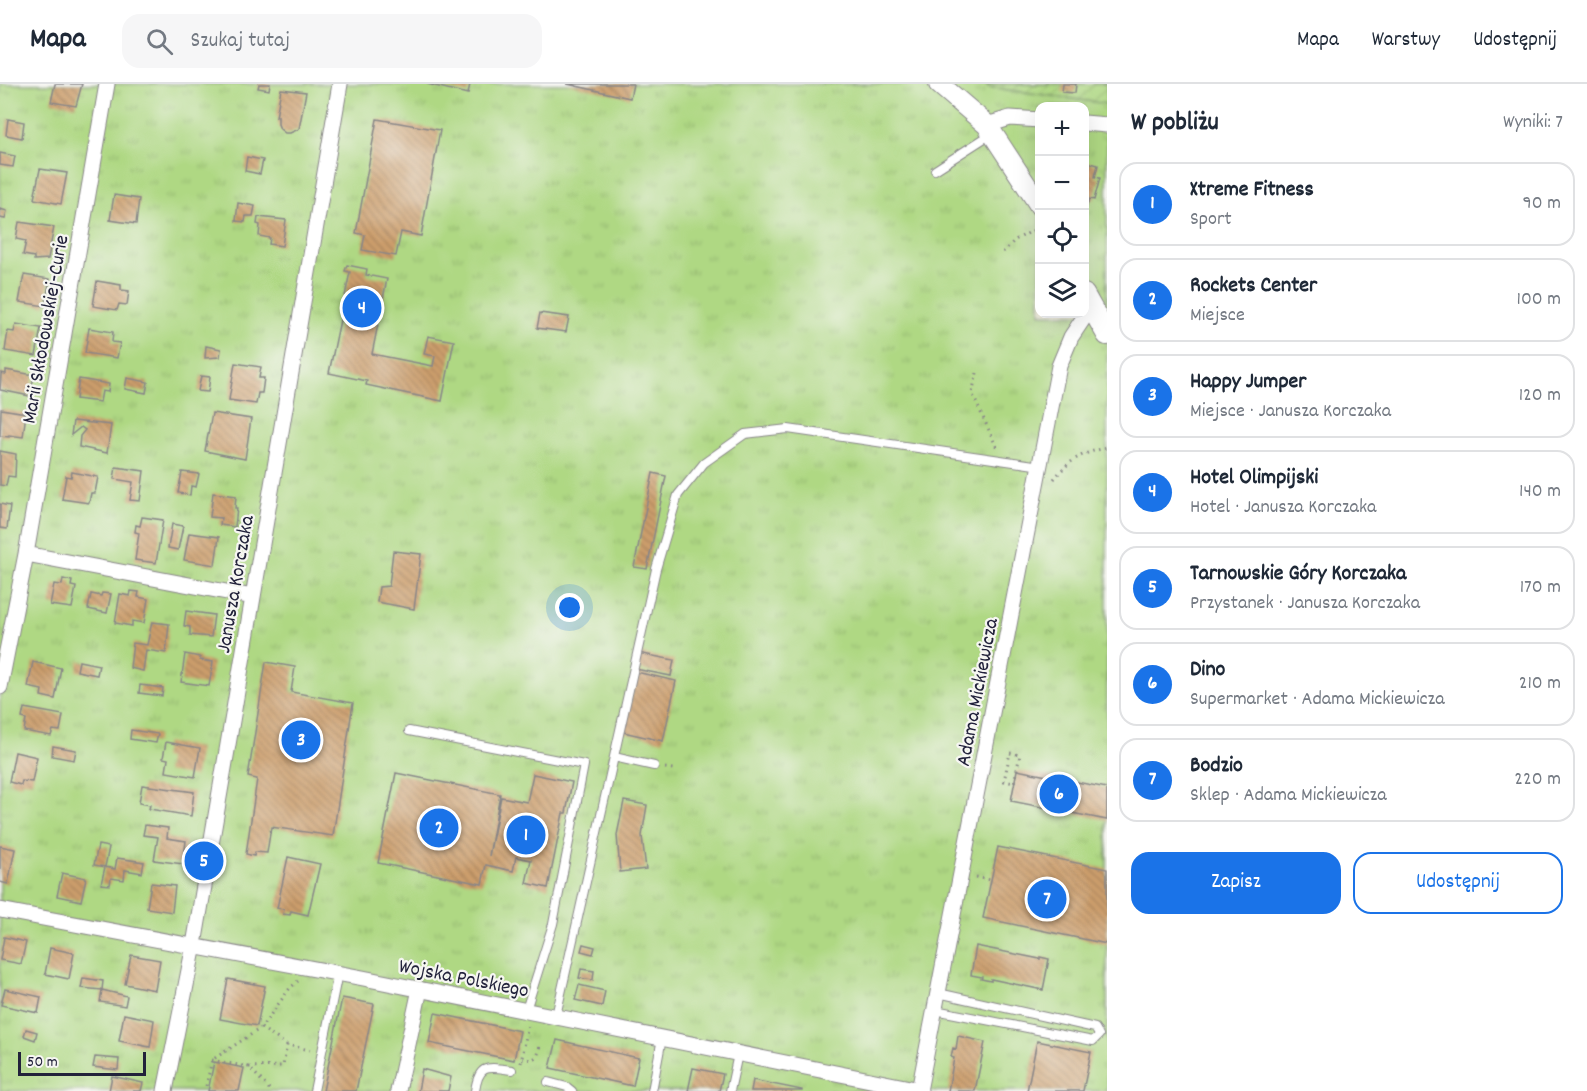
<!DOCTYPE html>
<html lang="pl">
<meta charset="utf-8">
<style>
:root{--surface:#fff;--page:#f6f6f7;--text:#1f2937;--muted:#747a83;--line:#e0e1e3;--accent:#1a73e8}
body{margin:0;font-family:Dekko,sans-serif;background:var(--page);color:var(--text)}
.controls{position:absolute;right:18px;top:18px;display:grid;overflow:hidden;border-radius:12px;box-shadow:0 6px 24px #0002}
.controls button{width:54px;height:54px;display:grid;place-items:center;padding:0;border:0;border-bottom:2px solid var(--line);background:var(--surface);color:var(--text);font:30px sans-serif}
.scale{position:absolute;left:18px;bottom:15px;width:128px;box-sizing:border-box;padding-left:6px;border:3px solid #22223b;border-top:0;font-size:16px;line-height:21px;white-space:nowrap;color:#22223b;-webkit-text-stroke:4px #f6f6f2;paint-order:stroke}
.you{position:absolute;left:570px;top:524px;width:21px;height:21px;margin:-15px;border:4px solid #fff;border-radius:50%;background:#1a73e8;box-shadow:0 0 0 9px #1a73e833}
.badge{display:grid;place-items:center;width:39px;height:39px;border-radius:50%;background:var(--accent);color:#fff;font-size:20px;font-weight:700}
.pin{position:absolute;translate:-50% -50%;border:3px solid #fff;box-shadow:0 2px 6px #0006}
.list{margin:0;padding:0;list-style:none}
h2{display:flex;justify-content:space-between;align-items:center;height:78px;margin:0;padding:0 24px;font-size:26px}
h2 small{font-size:20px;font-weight:400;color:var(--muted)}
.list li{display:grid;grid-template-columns:39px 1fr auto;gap:18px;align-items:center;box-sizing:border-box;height:84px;margin:0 12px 12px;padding:0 12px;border:2px solid var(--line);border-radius:18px}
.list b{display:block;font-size:22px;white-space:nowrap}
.list p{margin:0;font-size:20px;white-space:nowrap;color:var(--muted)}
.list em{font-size:20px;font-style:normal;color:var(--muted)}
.actions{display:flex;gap:12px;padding:18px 24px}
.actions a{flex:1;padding:14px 0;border:2px solid var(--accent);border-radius:18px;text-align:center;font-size:21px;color:var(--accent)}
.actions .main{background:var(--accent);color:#fff}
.icon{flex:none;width:33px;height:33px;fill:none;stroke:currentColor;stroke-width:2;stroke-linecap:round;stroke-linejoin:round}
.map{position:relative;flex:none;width:1107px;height:1007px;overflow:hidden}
header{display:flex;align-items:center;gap:36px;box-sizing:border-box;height:84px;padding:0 30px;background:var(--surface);border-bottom:2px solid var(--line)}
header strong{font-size:28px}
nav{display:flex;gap:33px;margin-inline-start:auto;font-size:21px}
.search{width:420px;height:54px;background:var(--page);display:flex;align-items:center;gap:15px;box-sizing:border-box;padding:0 21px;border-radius:18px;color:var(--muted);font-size:22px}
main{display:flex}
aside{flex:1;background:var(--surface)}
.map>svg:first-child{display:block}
.park{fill:url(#park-tufts);stroke:#687d5f;stroke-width:1.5;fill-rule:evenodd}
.garden{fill:url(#garden-furrows);stroke:#687d5f;stroke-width:1.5}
.building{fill:url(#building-back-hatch)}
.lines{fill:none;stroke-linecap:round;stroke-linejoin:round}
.service-casing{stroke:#888688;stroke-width:10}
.minor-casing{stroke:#888688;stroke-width:17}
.tertiary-casing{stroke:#888688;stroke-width:22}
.path{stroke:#888688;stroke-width:3;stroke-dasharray:1.5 4.5;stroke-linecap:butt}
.service{stroke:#fff;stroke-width:8}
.minor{stroke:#fff;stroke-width:15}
.tertiary{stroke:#fff;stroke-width:20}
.labels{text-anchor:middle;stroke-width:4.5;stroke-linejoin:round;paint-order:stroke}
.street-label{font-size:21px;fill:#22223b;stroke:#f6f6f2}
</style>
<header>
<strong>Mapa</strong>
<div class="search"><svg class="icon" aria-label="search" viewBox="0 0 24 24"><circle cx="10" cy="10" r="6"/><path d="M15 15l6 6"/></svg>Szukaj tutaj</div>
<nav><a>Mapa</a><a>Warstwy</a><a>Udostępnij</a></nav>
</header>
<main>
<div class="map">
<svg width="1107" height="1007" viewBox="0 0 1107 1007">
<defs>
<pattern id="park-tufts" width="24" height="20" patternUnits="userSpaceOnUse" patternTransform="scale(1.5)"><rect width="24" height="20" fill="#afd883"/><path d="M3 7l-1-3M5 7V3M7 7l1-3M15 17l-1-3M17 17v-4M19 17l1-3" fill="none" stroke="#96b972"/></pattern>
<pattern id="garden-furrows" width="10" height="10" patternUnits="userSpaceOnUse" patternTransform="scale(1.5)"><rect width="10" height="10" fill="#afd883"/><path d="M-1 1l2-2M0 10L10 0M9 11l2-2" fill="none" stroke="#96b972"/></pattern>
<pattern id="building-back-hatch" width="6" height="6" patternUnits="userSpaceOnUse" patternTransform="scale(1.5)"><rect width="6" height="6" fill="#cc9e6c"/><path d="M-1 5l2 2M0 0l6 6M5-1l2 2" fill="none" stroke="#a5805a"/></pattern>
</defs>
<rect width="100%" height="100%" fill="#f6f6f2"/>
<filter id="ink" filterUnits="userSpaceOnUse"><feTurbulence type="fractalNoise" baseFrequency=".0167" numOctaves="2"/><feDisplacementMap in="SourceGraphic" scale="12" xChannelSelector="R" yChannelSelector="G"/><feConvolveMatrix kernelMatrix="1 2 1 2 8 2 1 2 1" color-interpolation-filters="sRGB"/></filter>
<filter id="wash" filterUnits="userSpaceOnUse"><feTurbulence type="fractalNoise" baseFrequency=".008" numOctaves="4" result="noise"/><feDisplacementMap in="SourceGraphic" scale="24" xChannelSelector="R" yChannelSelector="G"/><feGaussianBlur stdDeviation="1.35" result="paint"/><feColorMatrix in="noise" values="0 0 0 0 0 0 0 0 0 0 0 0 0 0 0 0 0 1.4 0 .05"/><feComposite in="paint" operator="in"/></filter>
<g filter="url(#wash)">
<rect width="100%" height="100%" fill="#efead4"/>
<path class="park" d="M0 0H1107V1007H0ZM1040 22H1084V230H1040Z"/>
<path class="garden" d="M987 0H1107V20L988 3Z"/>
<g id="blocks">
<path class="building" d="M55 0H82L76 22 51 18Z
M259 0H270L269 6 258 4Z
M427 0H470L468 10Z
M567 0H633L630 14Z
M1063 0H1076L1075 9 1062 8Z
M281 5 306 8 299 45 290 49H285L280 45 278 40V32L276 33Z
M8 35 24 38 22 54 6 51Z
M377 35 440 46 421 152 401 148 396 172 362 166 365 151 356 149Z
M0 69 15 72 13 83 0 81Z
M247 73 263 76 260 90 245 87Z
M1087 78 1098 81 1095 93 1100 94 1094 116 1089 115 1085 129 1084 81 1086 82Z
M40 85 67 89 61 120 34 115Z
M114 111 139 115 136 140 110 136Z
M238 119 255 122 253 132H246L245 138 236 137Z
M0 125 7 127 5 135 0 134Z
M258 133 286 136 282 162 269 160 270 154 259 152 260 141 257 140Z
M19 138 54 143 48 175 34 176V173L23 171 26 157 16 155Z
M347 181 367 185 366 191 387 195 372 270 433 282 435 272 424 270 428 252 454 257 442 317 366 301 367 297 329 289 350 188 345 187Z
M24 191 50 195 45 222 19 218Z
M97 197 121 201V206L129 207 127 221 119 220 117 226 93 222Z
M540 229 569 233 566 248 537 244Z
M16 240 41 244 36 272 5 267 8 247 14 248Z
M89 244 113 248 112 258 120 259 117 274 85 269Z
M206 262 221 265 220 273 205 274Z
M235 279 261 283 259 294H264L262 309H258L256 320 229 316Z
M6 286 34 291 30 312 0 306 1 289 6 290Z
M201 292 210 293 208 308 198 307Z
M127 294 148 298 146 309 125 305Z
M79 295 109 300 108 308 102 307 100 318 76 315Z
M1 325 26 329 23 353 9 351V353L0 352Z
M212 329 251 335 245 375 205 367Z
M73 337 111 341 107 369 79 363 80 352 85 346 81 343 71 351Z
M0 367 16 370 15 393 8 392 6 402 0 401Z
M116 383 144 387 140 417 130 416 133 398 114 395Z
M72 388 98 393 95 409H91L89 419 62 415 66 392 71 393Z
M182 388 199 390 196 403 191 402 190 411 178 409Z
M653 389 666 392 647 485 634 483Z
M213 409 236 412 235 424H237L235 443 220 441 221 434 210 433Z
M0 420 10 422 7 445 0 444Z
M142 433 163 436 156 479 135 476 139 449 135 448 136 441 140 442Z
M172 440 183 442 178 466 168 464Z
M189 449 219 453 215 481 184 476Z
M393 467 421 470 414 525 377 518 379 503 389 502Z
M63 495 72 497 71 502 76 503 72 524 50 521 54 500 62 501Z
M131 507 139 508 138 513 148 515 144 539 132 537V542L115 539 120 510 130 512Z
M102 509 111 510 107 529 88 525 91 510 101 512Z
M186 527 214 531 211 553 190 551V543L184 542Z
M152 538 169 540 166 569 146 566 143 587 130 584 133 559 147 561Z
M638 569 674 576 671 592 635 585Z
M185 570 200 573V576L213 578 209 602 181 598Z
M79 577 99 581 97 591 77 587Z
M33 578 61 584 55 615 41 612 42 606 28 603Z
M266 578 295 583 291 608 353 619 333 752 271 743 267 769 255 768 254 772 246 770 257 695 248 693Z
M636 588 676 597 663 657 623 648Z
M140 601 163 604 162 612 139 609Z
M24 624 63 631 60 647 53 646 51 652 24 647 26 635 22 634Z
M131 646 158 650 156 659 130 655Z
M166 658 200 664 195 693 166 688 168 675 163 674Z
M53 662 76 666 74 676 52 672Z
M15 668 37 673 32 698 22 697 21 701 9 698Z
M1017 686 1107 704V736L1011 717Z
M396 689 500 710 489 772 501 713 527 718 533 690 572 698 566 729H563L548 804 526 799 531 776 516 773 513 787 486 781 482 800 378 779Z
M142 701 194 708 191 732 149 725 150 721 139 719Z
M624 717 647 721 642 752 646 785 620 788 617 751Z
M145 741 168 744 167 754 186 757 183 780 154 776 158 753 143 751Z
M98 761 109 763 105 783 94 781Z
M0 762 15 765 8 800 0 798Z
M998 763 1107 785V860L983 834Z
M288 773 320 780 308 831 291 827 290 831 283 830 284 825 277 824Z
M117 774 144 778 142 789 125 786 124 796 111 794 110 801 101 800 105 783 115 785Z
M62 789 86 794 81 817 57 812Z
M151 799 175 802 172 828 147 824Z
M4 853 26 858 21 880 0 876Z
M583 860 595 863 593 870 581 867Z
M976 862 1040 875V873L1049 875 1043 906 991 895V897L981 895 982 893 971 891Z
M50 864 74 869 69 895 45 890Z
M131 871 160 876 155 906 125 900Z
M581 885 594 887 593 896 579 894Z
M83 894 103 897 102 906 81 904Z
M228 895 265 902 257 942 220 935Z
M579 901 605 907 602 922 575 916Z
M5 905 41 913 38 929 1 921Z
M102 906 127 912 125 922 100 918Z
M342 914 374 920 356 1007H323Z
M435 929 520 947 514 976 429 959Z
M124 930 154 936 150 963 119 957Z
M26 945 37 948 35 956 24 952Z
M958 952 985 958 975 1007H948L954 974 951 973 953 964 956 965Z
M557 956 639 974 633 1002 550 984Z
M1037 957 1091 968 1083 1007H1027Z
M95 973 119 975 118 986 93 983Z
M214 978 244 984 239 1007H208Z
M693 984 723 990 719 1007H688Z
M422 985 451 993 448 1007H418Z
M112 992 143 999 141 1007H109Z
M753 996 802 1006V1007H751Z"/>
</g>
</g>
<g filter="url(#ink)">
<use href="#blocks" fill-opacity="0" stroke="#888688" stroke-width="1.5"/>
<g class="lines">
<g class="service-casing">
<path id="service" d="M935 86 991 50
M409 647 584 681 553 840 526 926
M614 673 654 682
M935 926 1093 957 1099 951 1095 944 938 909
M556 932 656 485 678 411 704 379 745 350 788 345 1041 382
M548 998 567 1003 572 1007
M314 1007 338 889
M475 1007C479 979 488 983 512 986
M652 1007 662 954
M730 1007 738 970"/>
</g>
<g class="minor-casing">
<path id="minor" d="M1084 39 1107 41
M987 41 1010 34 1040 36
M26 470 253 513
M0 603 26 470 107 0
M0 826 363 894 920 1006
M165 1007 194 861 340 0
M398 1007 420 905
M919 1007 1059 282 1071 253 1091 223"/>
</g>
<g class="tertiary-casing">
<path id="tertiary" d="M939 0 987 41 1040 122
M1084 210 1107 251"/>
</g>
<path class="path" d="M1003 168 1015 156 1038 144
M977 289 972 309 997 364
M1054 395C1069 376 1083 368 1107 364
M1010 669 1020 671 1014 699 1004 697Z
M665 684 673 685
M976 793 991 796
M261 944 287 961 310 966
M522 975C536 977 539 973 540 959
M212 976 249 983 271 1007
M521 979 528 941
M249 983 283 982 287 961
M206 1002 212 976 261 944 290 904 298 897"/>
<use href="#service" class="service"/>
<use href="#minor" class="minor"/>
<use href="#tertiary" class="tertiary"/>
</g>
</g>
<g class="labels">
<g class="street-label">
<text transform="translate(44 245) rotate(-80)" y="7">Marii Skłodowskiej-Curie</text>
<text transform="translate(234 500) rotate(-80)" y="7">Janusza Korczaka</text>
<text transform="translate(976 608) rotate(-79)" y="7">Adama Mickiewicza</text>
<text transform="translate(464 893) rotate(11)" y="7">Wojska Polskiego</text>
</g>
</g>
</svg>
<div class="controls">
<button>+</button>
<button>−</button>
<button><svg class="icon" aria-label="locate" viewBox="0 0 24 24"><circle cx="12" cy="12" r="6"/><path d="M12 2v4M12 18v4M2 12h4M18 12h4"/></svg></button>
<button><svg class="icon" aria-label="layers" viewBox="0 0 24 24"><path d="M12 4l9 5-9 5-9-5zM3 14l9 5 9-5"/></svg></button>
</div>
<div class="scale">50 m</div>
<div class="you"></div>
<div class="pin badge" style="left:526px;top:751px">1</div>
<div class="pin badge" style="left:439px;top:744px">2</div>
<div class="pin badge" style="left:301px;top:656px">3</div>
<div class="pin badge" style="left:362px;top:224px">4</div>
<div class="pin badge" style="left:204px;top:777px">5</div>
<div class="pin badge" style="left:1059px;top:710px">6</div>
<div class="pin badge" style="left:1047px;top:815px">7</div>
</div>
<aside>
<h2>W pobliżu<small>Wyniki: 7</small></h2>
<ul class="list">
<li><span class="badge">1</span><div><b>Xtreme Fitness</b><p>Sport</p></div><em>90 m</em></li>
<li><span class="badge">2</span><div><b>Rockets Center</b><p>Miejsce</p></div><em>100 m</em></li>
<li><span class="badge">3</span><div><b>Happy Jumper</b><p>Miejsce · Janusza Korczaka</p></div><em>120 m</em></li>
<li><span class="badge">4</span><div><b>Hotel Olimpijski</b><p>Hotel · Janusza Korczaka</p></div><em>140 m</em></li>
<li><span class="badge">5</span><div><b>Tarnowskie Góry Korczaka</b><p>Przystanek · Janusza Korczaka</p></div><em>170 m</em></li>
<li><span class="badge">6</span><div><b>Dino</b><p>Supermarket · Adama Mickiewicza</p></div><em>210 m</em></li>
<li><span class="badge">7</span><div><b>Bodzio</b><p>Sklep · Adama Mickiewicza</p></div><em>220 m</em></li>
</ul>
<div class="actions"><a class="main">Zapisz</a><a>Udostępnij</a></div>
</aside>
</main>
